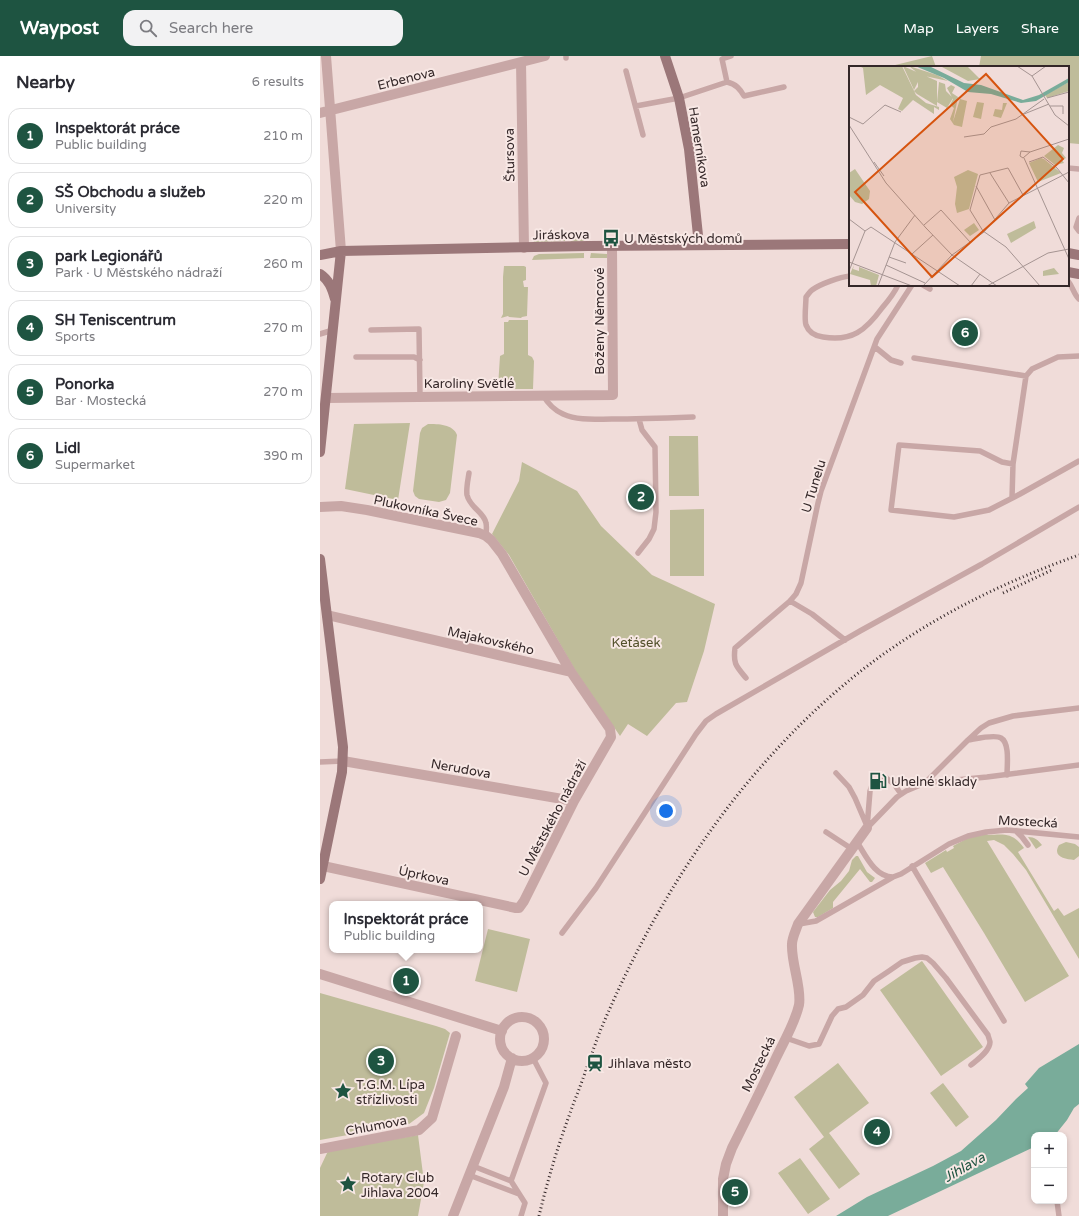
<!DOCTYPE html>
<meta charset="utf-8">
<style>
:root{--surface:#fff;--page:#f2f2f3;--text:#2b2b33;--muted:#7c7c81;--line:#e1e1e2;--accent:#1e5441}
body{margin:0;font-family:"Varela Round",sans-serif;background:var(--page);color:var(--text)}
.controls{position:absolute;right:12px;bottom:12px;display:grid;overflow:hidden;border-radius:8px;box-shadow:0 2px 6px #0003}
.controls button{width:36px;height:36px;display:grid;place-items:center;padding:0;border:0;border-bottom:1px solid var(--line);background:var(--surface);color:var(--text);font:20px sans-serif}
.you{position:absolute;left:346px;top:755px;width:14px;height:14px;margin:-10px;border:3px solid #fff;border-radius:50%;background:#1a73e8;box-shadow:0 0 0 6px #1a73e833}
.badge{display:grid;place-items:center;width:26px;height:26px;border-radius:50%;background:var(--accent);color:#fff;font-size:13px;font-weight:700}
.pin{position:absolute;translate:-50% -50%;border:2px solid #fff;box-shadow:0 1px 4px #0006}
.popup{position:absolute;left:9px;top:845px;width:154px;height:52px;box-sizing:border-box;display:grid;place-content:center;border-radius:8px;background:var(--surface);filter:drop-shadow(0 1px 3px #0005);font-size:13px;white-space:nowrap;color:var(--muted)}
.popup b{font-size:15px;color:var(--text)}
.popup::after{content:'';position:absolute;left:50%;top:100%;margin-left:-8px;border:8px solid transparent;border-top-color:var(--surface)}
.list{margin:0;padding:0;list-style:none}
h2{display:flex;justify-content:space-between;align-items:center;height:52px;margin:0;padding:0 16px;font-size:17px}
h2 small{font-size:13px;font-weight:400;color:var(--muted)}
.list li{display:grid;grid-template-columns:26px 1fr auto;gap:12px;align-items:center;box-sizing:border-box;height:56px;margin:0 8px 8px;padding:0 8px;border:1px solid var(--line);border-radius:12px}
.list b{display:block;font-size:15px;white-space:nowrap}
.list p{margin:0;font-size:13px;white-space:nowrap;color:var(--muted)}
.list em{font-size:13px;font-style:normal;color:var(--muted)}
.icon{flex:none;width:22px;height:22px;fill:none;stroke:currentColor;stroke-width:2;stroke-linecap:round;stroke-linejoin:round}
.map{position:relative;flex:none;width:759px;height:1160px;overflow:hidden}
header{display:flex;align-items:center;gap:24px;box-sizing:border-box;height:56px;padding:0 20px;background:var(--accent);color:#fff}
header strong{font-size:19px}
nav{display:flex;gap:22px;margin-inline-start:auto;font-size:14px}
.search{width:280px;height:36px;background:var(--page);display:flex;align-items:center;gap:10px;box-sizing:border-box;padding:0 14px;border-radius:12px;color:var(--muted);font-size:15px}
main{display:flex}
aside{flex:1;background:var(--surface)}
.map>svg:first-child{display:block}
.green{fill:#bfbc9a}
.water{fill:#79ac9a}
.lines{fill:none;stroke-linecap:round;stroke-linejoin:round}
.lane{stroke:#c8a7a6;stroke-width:5.5}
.street{stroke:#c8a7a6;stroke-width:10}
.secondary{stroke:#9b7779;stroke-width:10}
.rail{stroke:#342728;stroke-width:3;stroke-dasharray:1 3;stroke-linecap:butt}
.labels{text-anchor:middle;stroke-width:4;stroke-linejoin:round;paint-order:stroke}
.street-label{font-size:13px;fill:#342728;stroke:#f8e8e5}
.poi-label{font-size:13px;fill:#342728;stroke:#f8e8e5;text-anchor:start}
.park-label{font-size:13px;fill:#52502b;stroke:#f8e8e5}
.water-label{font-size:14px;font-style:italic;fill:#1e5441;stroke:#f8e8e5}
.inset-road{fill:none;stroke:#a59492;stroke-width:1}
.view{fill:#d6540f;fill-opacity:0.15;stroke:#d6540f;stroke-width:2}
.inset-edge{fill:none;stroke:#342728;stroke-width:2}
</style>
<header>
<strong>Waypost</strong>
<div class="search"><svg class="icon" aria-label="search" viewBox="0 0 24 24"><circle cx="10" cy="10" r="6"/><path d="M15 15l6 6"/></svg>Search here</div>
<nav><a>Map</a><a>Layers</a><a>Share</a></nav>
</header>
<main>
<aside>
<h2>Nearby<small>6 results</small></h2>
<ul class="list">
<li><span class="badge">1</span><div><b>Inspektorát práce</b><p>Public building</p></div><em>210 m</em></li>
<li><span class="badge">2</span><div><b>SŠ Obchodu a služeb</b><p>University</p></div><em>220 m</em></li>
<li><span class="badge">3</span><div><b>park Legionářů</b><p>Park · U Městského nádraží</p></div><em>260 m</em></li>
<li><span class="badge">4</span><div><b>SH Teniscentrum</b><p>Sports</p></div><em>270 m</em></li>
<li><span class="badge">5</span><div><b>Ponorka</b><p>Bar · Mostecká</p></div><em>270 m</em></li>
<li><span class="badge">6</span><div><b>Lidl</b><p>Supermarket</p></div><em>390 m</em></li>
</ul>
</aside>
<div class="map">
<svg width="759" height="1160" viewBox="0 0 759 1160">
<rect width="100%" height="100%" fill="#f0dcd9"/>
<path class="green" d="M612 0 616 11H567Z
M661 0H759V88L748 87V11H659Z
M245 180V185L214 186 212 182V181Z
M250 181H264V185L251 186 250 184Z
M264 197V202L212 204 214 200 219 198Z
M271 197 287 198V202H270Z
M184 210H204L206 211V224L203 225 204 231H208L207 260 202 261 201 262 189 261 188 260 181 262 183 258V221Z
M189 264H208V299L212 301 214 305 213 333H182L178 331 180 300 184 298V266H188Z
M90 367 78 444 25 433 34 368Z
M108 368C118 368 133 368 137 379L130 437 126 444 119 446 99 443 95 440 93 435 100 377 102 372Z
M349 380H378L379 440H349Z
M202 406 257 435 281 470 332 519 395 548 384 595 367 646 356 647 327 680 308 668 300 680 255 614 189 499 172 478 199 425Z
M384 453V520H350V454Z
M667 778 668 779C686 778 693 777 704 792L698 796 734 855 738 852 744 860 759 852V903L706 814 693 798 684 789 674 784 667 785 749 920 705 946 664 877 623 811 611 817 605 807 626 794 627 796 634 792 633 790 648 782Z
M708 781C715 781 718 784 722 789L716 793Z
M746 786 755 788 759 791V800L754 804C745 803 732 801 739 789Z
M536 800H538L547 816 555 822 552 826H550L540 813 513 846V852L498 861H495L493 856 510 834 521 825 529 815 532 804Z
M168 873 210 883 197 936 155 925Z
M602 905 663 991 621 1020 560 934Z
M0 937 116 970 125 973 130 977 114 1032 104 1057 89 1068 0 1084Z
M518 1007 549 1047 509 1077 540 1118 519 1133 489 1093 504 1081 474 1041Z
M623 1027 649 1061 636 1071 610 1037Z
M98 1079 104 1126 98 1160H0V1112L8 1095Z
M480 1102 510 1143 488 1158 458 1117Z"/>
<path class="water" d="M759 988V1048L754 1052 747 1064 735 1079H714V1091L568 1160H516L547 1141 613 1110 641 1095 676 1064 696 1043 708 1032 705 1028 719 1012Z"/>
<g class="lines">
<path class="lane" d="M246 0V2
M306 15 323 79
M407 26 402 3 411 0
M316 50 359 42 407 26C416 28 420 33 424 40L464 31
M748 112 759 113
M759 162 756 171 759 175
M530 220C520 221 500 228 492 234 490 235 488 239 486 241 486 248 484 263 486 269 489 277 495 280 503 281 532 286 546 274 562 252 568 245 574 238 578 229
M748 225C753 231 754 239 759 243
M603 229 610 233
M51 274 99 273 100 340
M0 278 13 274
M555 291 571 304 581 307
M36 301H94L100 304
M594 302 706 320
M223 339C228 348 234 354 243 358 258 365 276 363 292 363 319 363 346 362 373 361
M693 408 682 406 660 395 579 389 571 454 634 461 669 454 700 438 759 405
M149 417C148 424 146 432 147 439 150 452 164 456 166 467 167 471 166 476 166 480
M692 442 693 408 706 320 712 313 738 301 759 300
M318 497 329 483 334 473 336 456 335 391 322 374 319 363
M470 545 492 558 525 584
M426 622C416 610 413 608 415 592L470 545 476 538 481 527 498 447 501 435 557 283 592 229
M648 684C655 683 675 678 681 682 690 687 687 709 687 719
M0 706 23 705
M516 717 529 731 535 742 547 770
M605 727 648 684 661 672 669 667 693 660 759 652
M547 772 577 741 586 735 605 727 667 721 759 709
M547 772 550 735 552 729 566 722 574 728 581 738
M696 775 702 781 708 789
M506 776 532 793
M537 786C546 800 555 821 573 821
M592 810 684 965
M479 868 496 865 573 821 581 818 629 788 648 780 666 776 687 774 759 781
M242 877 276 832 376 678 386 665 396 658 540 575 662 508 759 451
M466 982 489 990 499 988 512 960 518 953 526 951 543 939 554 925 569 915 582 906 595 902 602 901 607 902 613 907 626 922 668 979C668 980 670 985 670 986 670 995 657 1004 651 1009
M153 1110 191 1125 205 1147 201 1160
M149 1119 199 1138
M191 1125 226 1027 213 1002
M737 1145 739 1160"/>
<path class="street" d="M6 0 21 195
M201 6 204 192
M0 57 225 0
M6 342 293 339 292 190
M0 451 21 450 47 454 159 477 166 480 171 484 182 498 251 616 290 673 291 681 254 745 204 845 199 852H196L3 810
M7 559 251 616
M23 705 254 745
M0 918 182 975
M180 983a22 22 0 1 1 44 0a22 22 0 1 1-44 0Z
M0 1093 99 1074 112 1062 136 980
M133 1160 184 1031 192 1002
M403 1160V1123L406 1108 412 1092C427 1062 442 1032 456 1002 464 985 475 967 479 949 482 932 471 907 472 888 472 882 476 874 478 868L547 772"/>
<path class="secondary" d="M345 0 359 42 369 93 379 189
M748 197 759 199
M0 199 21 195 268 190 530 188
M748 216 759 218
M0 218C9 224 12 232 15 243
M0 396 21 195
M0 503 23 691 22 716 0 823"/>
<path class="rail" d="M683 537 732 514
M219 1160C223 1143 228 1125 233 1108 241 1081 251 1054 261 1028 268 1009 274 991 281 973 339 835 426 704 546 611 610 562 683 526 759 499"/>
</g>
<defs>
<g id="bus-bare" transform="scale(1.38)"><path d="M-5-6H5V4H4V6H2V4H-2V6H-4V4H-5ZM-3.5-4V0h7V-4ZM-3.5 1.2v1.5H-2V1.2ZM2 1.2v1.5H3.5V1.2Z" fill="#1e5441" stroke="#f8e8e5" stroke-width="2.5" paint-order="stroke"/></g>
<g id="fuel-bare" transform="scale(1.38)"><path d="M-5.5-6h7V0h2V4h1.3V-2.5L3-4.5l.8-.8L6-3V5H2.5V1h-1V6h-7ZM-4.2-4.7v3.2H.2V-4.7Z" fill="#1e5441" stroke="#f8e8e5" stroke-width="2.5" paint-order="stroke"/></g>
<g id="station-bare" transform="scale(1.38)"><path d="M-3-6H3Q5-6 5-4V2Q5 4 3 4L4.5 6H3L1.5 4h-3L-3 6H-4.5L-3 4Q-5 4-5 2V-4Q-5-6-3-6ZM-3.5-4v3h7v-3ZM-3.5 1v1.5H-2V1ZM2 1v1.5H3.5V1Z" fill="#1e5441" stroke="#f8e8e5" stroke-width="2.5" paint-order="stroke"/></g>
<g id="sight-bare" transform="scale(1.38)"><path d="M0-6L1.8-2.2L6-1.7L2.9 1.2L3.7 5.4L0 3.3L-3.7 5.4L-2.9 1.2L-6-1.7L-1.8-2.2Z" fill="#1e5441" stroke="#f8e8e5" stroke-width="2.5" paint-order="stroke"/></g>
</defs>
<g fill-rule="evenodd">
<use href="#bus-bare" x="291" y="182"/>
<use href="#fuel-bare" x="558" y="725"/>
<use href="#station-bare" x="275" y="1007"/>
<use href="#sight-bare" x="23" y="1035"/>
<use href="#sight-bare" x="28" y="1128"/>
</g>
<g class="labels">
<g class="street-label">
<text transform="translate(86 22) rotate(-14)" y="5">Erbenova</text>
<text transform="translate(380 91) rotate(81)" y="5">Hamerníkova</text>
<text transform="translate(189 99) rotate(-91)" y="5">Štursova</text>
<text transform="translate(241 178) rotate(-1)" y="5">Jiráskova</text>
<text transform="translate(279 265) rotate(-90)" y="5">Boženy Němcové</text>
<text x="149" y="332">Karoliny Světlé</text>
<text transform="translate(493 430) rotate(-73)" y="5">U Tunelu</text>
<text transform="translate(106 454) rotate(12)" y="5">Plukovníka Švece</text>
<text transform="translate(171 584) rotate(13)" y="5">Majakovského</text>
<text transform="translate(141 712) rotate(10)" y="5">Nerudova</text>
<text transform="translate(232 762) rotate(-62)" y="5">U Městského nádraží</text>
<text transform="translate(708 765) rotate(3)" y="5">Mostecká</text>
<text transform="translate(104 819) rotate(12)" y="5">Úprkova</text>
<text transform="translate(438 1008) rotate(-64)" y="5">Mostecká</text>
<text transform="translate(56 1069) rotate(-11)" y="5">Chlumova</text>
</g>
<g class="poi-label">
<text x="304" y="187">U Městských domů</text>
<text x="571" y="730">Uhelné sklady</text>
<text x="288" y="1012">Jihlava město</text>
<text x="36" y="1033">T.G.M. Lípa<tspan x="36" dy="15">střízlivosti</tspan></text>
<text x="41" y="1126">Rotary Club<tspan x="41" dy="15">Jihlava 2004</tspan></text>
</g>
<g class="park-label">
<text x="316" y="591">Keťásek</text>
</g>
<g class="water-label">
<text transform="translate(644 1111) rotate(-30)" y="5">Jihlava</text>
</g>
</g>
<g transform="translate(529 10)">
<rect width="220" height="220" fill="#f0dcd9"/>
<path d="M10 0H53L67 29 77 37 90 41V44L85 41V48L64 34 53 45 49 43 54 32 31 19 17 29 14 2ZM54 0 88 15V40L68 28 65 25 69 21V16L65 24ZM60 0 88 9 119 26 99 15 71 9ZM118 0 131 13 119 15 93 1ZM90 16 96 18 97 25 104 32 98 42 88 36ZM220 16V25L198 32 196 29ZM102 19 106 21 103 27 109 31 104 56 111 33 118 35 113 61 105 59 101 53 105 42 101 39 104 33 98 22ZM128 36 135 37 132 53 124 51ZM154 37H158L152 52 144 50 146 43 153 44ZM209 79 215 82 213 87 217 92 213 94 215 97 206 99 195 90ZM192 92 195 93 212 107 189 116 180 97ZM6 103 21 125 20 133 13 138 6 136 0 129V107ZM119 104 129 108 120 143 108 147 106 138 108 121 105 111ZM185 155 187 162 162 177 158 168ZM125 157 130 164 121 170 115 164ZM5 199 4 203 10 205V201L30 209 27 220H22L21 214 1 208ZM205 202 210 208 194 210V205Z" fill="#bfbc9a"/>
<path d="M66 0H80L115 17 132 19 174 34 190 29 220 12V16L187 35 172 37 142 28 119 26 95 12Z" fill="#79ac9a"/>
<path class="inset-road" d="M168 0 183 10 206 49 220 60M183 10 197 0M198 32 220 26M201 40H214V48M175 48 200 38M0 51 14 58 36 39 52 46M0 59 37 117 77 162 103 189 148 220M115 71 135 68 142 61 167 53 195 33M181 86 172 85 171 90 174 92 181 86 220 73M175 92 220 193M25 96 35 110M180 96 194 91 208 102 220 117M141 107 160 137M127 120 146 154M174 129 159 102 131 109 121 144 134 165 157 181 191 220M0 153 16 165M75 159 92 144 121 176M63 188 84 169M40 191 57 197M0 196 63 220M37 199 76 217M0 205 16 165 22 161 111 220M29 220 46 176 66 149M74 220 103 189 135 166 160 137 220 106M122 220 131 208M138 220 199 187 220 183"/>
<path class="view" d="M137 8 214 93 83 211 6 126Z"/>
<rect width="220" height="220" class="inset-edge"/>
</g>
</svg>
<div class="controls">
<button>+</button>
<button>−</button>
</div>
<div class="you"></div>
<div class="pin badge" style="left:86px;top:925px">1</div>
<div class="popup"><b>Inspektorát práce</b>Public building</div>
<div class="pin badge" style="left:321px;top:441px">2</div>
<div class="pin badge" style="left:61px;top:1005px">3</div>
<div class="pin badge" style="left:557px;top:1076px">4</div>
<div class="pin badge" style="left:415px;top:1136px">5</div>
<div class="pin badge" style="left:645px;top:277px">6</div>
</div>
</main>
